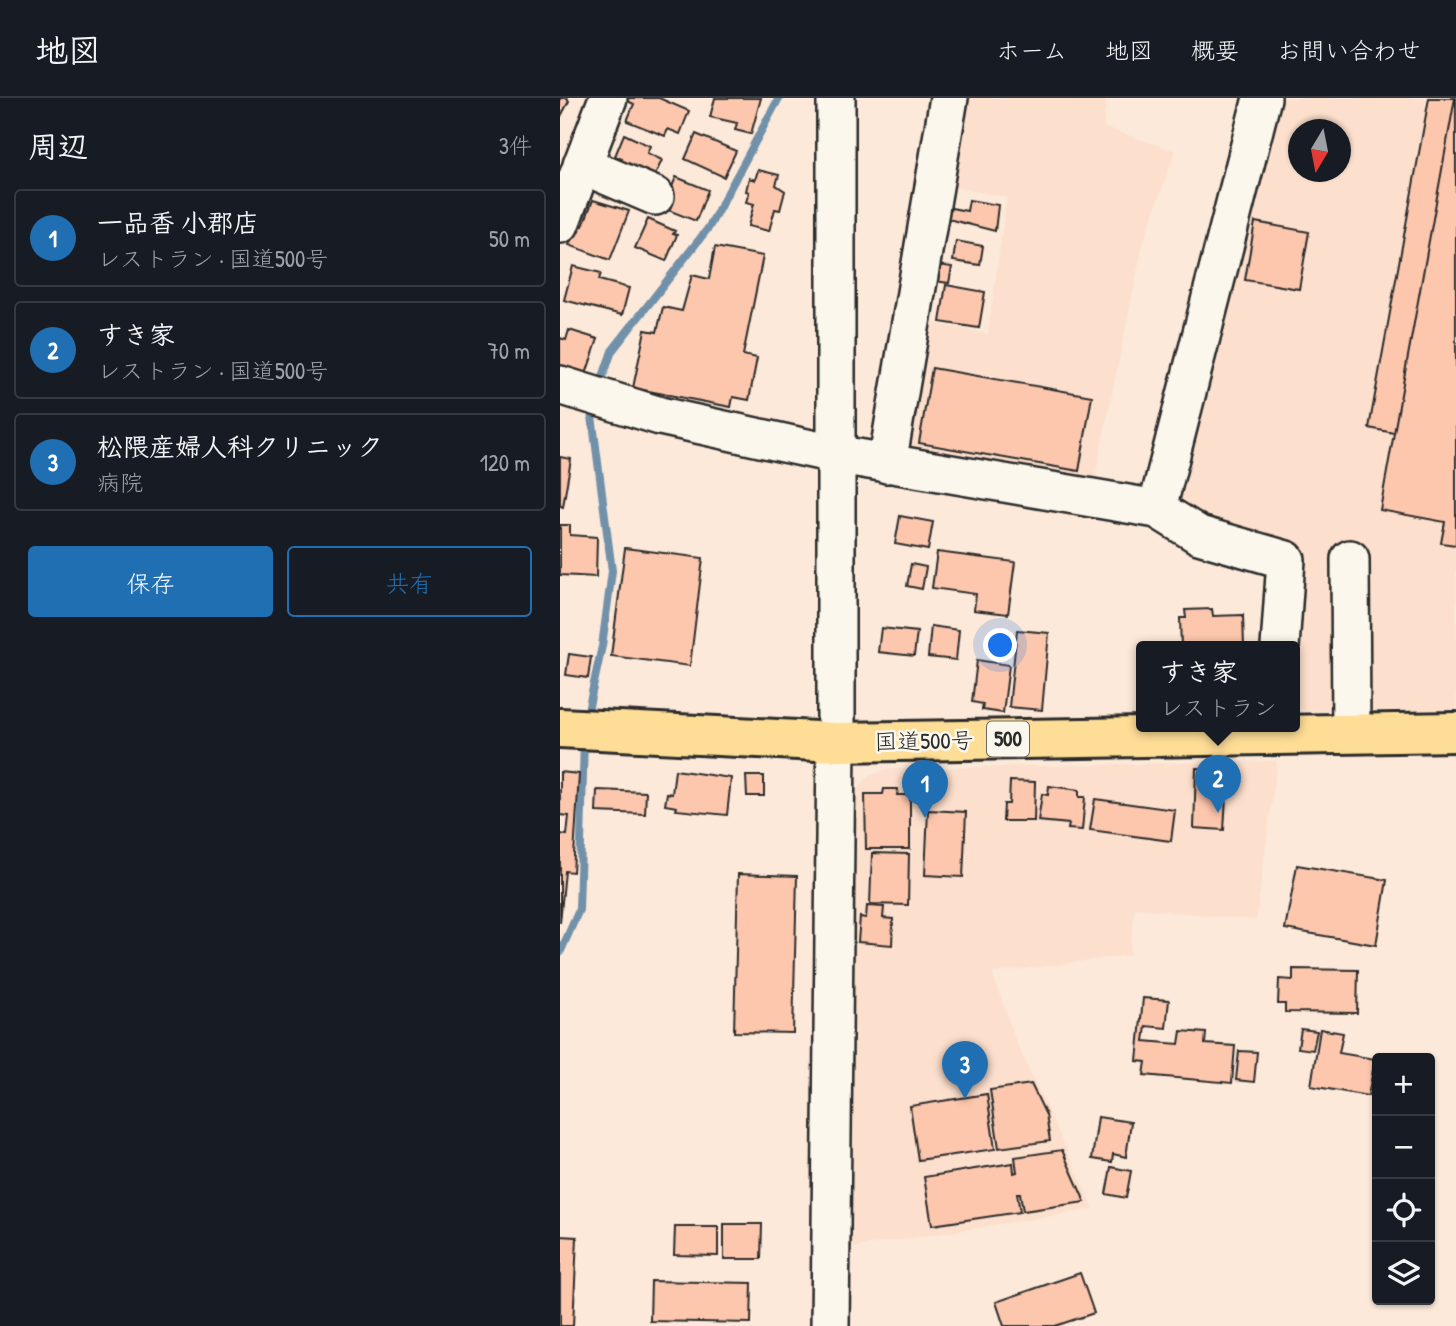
<!DOCTYPE html>
<html lang="ja">
<meta charset="utf-8">
<style>
:root{--surface:#171b24;--page:#242831;--text:#f1f3f6;--muted:#9ea1a6;--line:#363941;--accent:#1f6fb2}
body{margin:0;font-family:"Patrick Hand","Klee One",sans-serif;background:var(--page);color:var(--text)}
.controls{position:absolute;right:21px;bottom:21px;display:grid;overflow:hidden;border-radius:7px;box-shadow:0 2px 5px #0004}
.controls button{width:63px;height:63px;display:grid;place-items:center;padding:0;border:0;border-bottom:2px solid var(--line);background:var(--surface);color:var(--text);font:35px sans-serif}
.compass{position:absolute;left:728px;top:21px;width:63px;height:63px;border-radius:50%;background:var(--surface);box-shadow:0 2px 5px #0004;rotate:190deg}
.you{position:absolute;left:441px;top:548px;width:24px;height:24px;margin:-18px;border:5px solid #fff;border-radius:50%;background:#1a73e8;box-shadow:0 0 0 10px #1a73e833}
.badge{display:grid;place-items:center;width:46px;height:46px;border-radius:50%;background:var(--accent);color:#fff;font-size:23px;font-weight:700}
.pin{position:absolute;translate:-50% -58px;filter:drop-shadow(0 2px 4px #0008)}
.pin::after{content:'';position:absolute;top:37px;width:24px;height:21px;background:inherit;clip-path:polygon(0 0,100% 0,50% 100%)}
.popup{position:absolute;left:576px;top:543px;width:164px;height:91px;box-sizing:border-box;display:grid;place-content:center;border-radius:7px;background:var(--surface);filter:drop-shadow(0 2px 5px #0005);font-size:23px;white-space:nowrap;color:var(--muted)}
.popup b{font-size:26px;color:var(--text)}
.popup::after{content:'';position:absolute;left:50%;top:100%;margin-left:-14px;border:14px solid transparent;border-top-color:var(--surface)}
.list{margin:0;padding:0;list-style:none}
h2{display:flex;justify-content:space-between;align-items:center;height:91px;margin:0;padding:0 28px;font-size:30px}
h2 small{font-size:23px;font-weight:400;color:var(--muted)}
.list li{display:grid;grid-template-columns:46px 1fr auto;gap:21px;align-items:center;box-sizing:border-box;height:98px;margin:0 14px 14px;padding:0 14px;border:2px solid var(--line);border-radius:7px}
.list b{display:block;font-size:26px;white-space:nowrap}
.list p{margin:0;font-size:23px;white-space:nowrap;color:var(--muted)}
.list em{font-size:23px;font-style:normal;color:var(--muted)}
.actions{display:flex;gap:14px;padding:21px 28px}
.actions a{flex:1;padding:16px 0;border:2px solid var(--accent);border-radius:7px;text-align:center;font-size:24px;color:var(--accent)}
.actions .main{background:var(--accent);color:#fff}
.icon{flex:none;width:38px;height:38px;fill:none;stroke:currentColor;stroke-width:2;stroke-linecap:round;stroke-linejoin:round}
.map{position:relative;flex:none;width:896px;height:1228px;overflow:hidden}
header{display:flex;align-items:center;gap:42px;box-sizing:border-box;height:98px;padding:0 35px;background:var(--surface);border-bottom:2px solid var(--line)}
header strong{font-size:33px}
nav{display:flex;gap:38px;margin-inline-start:auto;font-size:24px}
main{display:flex}
aside{flex:1;background:var(--surface)}
.map>svg:first-child{display:block}
.built{fill:#fcdfcc;fill-rule:evenodd}
.lines{fill:none;stroke-linecap:round;stroke-linejoin:round}
.stream{stroke:#7191aa;stroke-width:8}
.building{fill:#fdc7ae;stroke:#2b2b2b;stroke-width:2}
.minor-casing{stroke:#2b2b2b;stroke-width:42}
.highway-casing{stroke:#2b2b2b;stroke-width:44}
.minor{stroke:#fbf7ec;stroke-width:37}
.highway{stroke:#fedd96;stroke-width:38}
.labels{text-anchor:middle;stroke-width:5;stroke-linejoin:round;paint-order:stroke}
.shield{fill:#fbf7ec;stroke:#696865;stroke-width:2}
.shield-label{font-size:21px;font-weight:bold;fill:#2b2b2b}
.street-label{font-size:23px;fill:#2b2b2b;stroke:#fbf7ec}
</style>
<header>
<strong>地図</strong>
<nav><a>ホーム</a><a>地図</a><a>概要</a><a>お問い合わせ</a></nav>
</header>
<main>
<aside>
<h2>周辺<small>3件</small></h2>
<ul class="list">
<li><span class="badge">1</span><div><b>一品香 小郡店</b><p>レストラン · 国道500号</p></div><em>50 m</em></li>
<li><span class="badge">2</span><div><b>すき家</b><p>レストラン · 国道500号</p></div><em>70 m</em></li>
<li><span class="badge">3</span><div><b>松隈産婦人科クリニック</b><p>病院</p></div><em>120 m</em></li>
</ul>
<div class="actions"><a class="main">保存</a><a>共有</a></div>
</aside>
<div class="map">
<svg width="896" height="1228" viewBox="0 0 896 1228">
<rect width="100%" height="100%" fill="#fce9d9"/>
<filter id="ink" filterUnits="userSpaceOnUse"><feTurbulence type="fractalNoise" baseFrequency=".0143" numOctaves="2"/><feDisplacementMap in="SourceGraphic" scale="14" xChannelSelector="R" yChannelSelector="G"/><feConvolveMatrix kernelMatrix="1 2 1 2 8 2 1 2 1" color-interpolation-filters="sRGB"/></filter>
<g filter="url(#ink)">
<path class="built" d="M405 0H546L543 29 615 53 583 145 533 388 347 353 367 224 428 236 447 99 388 88Z
M711 0H896V611L745 613 735 605 741 451 674 437 619 410 655 228ZM738 32H780V74H738Z
M717 663 696 822 575 810 569 857 432 875 456 944 534 1111 289 1150V975L296 694 309 678 328 671Z"/>
<g class="lines">
<path class="stream" d="M39 290 52 253 149 129 219 0
M26 622 42 548 52 473 32 318 35 306
M0 855 19 812 24 642"/>
</g>
<path class="building" d="M0 0H7L9 3 0 20Z
M61 0H99L129 13 120 36 108 31 105 38 67 23 74 6Z
M155 0H201L191 36 175 32 177 25 150 19Z
M869 0H895L834 335 809 330Z
M895 0H896V447L881 445 885 424 820 412Z
M64 36 90 48 87 55 102 62 92 84 58 69 62 61 55 58Z
M136 36 176 53 164 79 125 61Z
M198 72 219 77 216 87 225 93 220 112 215 111 209 133 188 128 194 106 186 104 189 94 186 93 189 80 195 82Z
M116 79 148 92 136 123 108 112 111 103 107 101Z
M33 102 69 113 50 162 9 147 17 126 23 128Z
M409 102 438 107 435 133 384 120 386 109 407 113Z
M88 121 115 133 113 136 117 137 106 163 75 150Z
M695 124 749 134 739 191 685 182Z
M396 143 423 148 420 167 393 163Z
M155 149 203 158 183 257 197 260 189 302 173 299 171 309 73 290 85 232 97 234 103 209 122 213 132 177 149 181Z
M371 166 392 169 389 185 368 182Z
M13 168 41 175 39 182 69 190 62 217 4 202Z
M386 187 425 194 419 230 380 224Z
M9 232 38 241 24 282 0 274V240L6 242Z
M372 270 532 298 519 373 359 345Z
M0 359 11 361 3 409 0 408Z
M340 418 373 424 368 452 335 446Z
M0 427H10V437L37 439 36 479 0 477Z
M65 450 143 460 130 568 51 558Z
M377 454 455 464 448 516 414 512 416 496 372 490Z
M351 466 366 469 362 491 347 488Z
M652 511 653 518 683 517 684 549H621L620 520H626L625 512Z
M371 528 399 532 396 562 368 559Z
M321 530 357 534 354 558 318 554Z
M457 532 489 535 482 612 449 609Z
M9 556 31 559 28 580 6 577Z
M417 562 449 567 443 615 422 612 423 606 412 604Z
M636 670 661 671 659 699H666L664 732 634 730Z
M115 672 171 680 167 717 116 712 117 709 105 707 107 695 112 696Z
M0 674 19 676 13 774 5 773 0 825V736L7 737 9 718 0 717Z
M186 678H204V698H187Z
M450 683 475 684 474 723H443L444 706H449Z
M489 688 519 692V699H525L522 732 508 731 509 726 478 723 482 696 488 697Z
M324 691H338L337 697H350V751H306L305 696H323Z
M37 692 86 694 85 716 36 714Z
M535 701 615 712 611 743 530 732Z
M368 712 406 714 403 779 365 777Z
M312 755 349 756 348 807 310 806Z
M737 767 827 782 816 847 725 831Z
M178 776 237 778 233 935 174 934Z
M307 808 324 809 323 820 333 821 332 847 298 844 300 819 306 820Z
M733 871 798 872 797 915 725 914V906H718L719 881 733 882Z
M583 900 609 902 606 930 586 928 584 943 619 946 621 933 646 935 645 946 675 948 672 985 584 977 586 964 577 963Z
M741 931 757 933 753 952 738 950Z
M760 931 783 935 779 955 815 961 808 998 751 988Z
M679 953 697 954 694 984 676 982Z
M471 986 486 1017 490 1043 439 1050 430 992Z
M427 996 435 1051 358 1062 350 1008Z
M538 1019 571 1024 566 1059 553 1056 552 1064 532 1061Z
M502 1052 525 1104 463 1113 460 1095H457L460 1114 372 1127 364 1079 453 1065 454 1075 457 1074 455 1059Z
M551 1069 571 1073 566 1100 546 1096Z
M164 1126H202L201 1161H164Z
M115 1129H158V1158L114 1157Z
M0 1138 17 1139 13 1228H0Z
M520 1175 534 1215 495 1228H444L436 1204Z
M91 1183 192 1185 191 1225 90 1223Z"/>
<g class="lines">
<g class="minor-casing">
<path id="minor" d="M22 67 95 98
M0 126 48 0
M0 287 100 318 274 356 597 411 639 437 726 462 720 549
M327 366 389 0
M597 411 702 0
M790 461 791 635
M270 1228 276 644V0"/>
</g>
<g class="highway-casing">
<path id="highway" d="M0 630 276 644 896 634"/>
</g>
<use href="#minor" class="minor"/>
<use href="#highway" class="highway"/>
</g>
</g>
<g class="labels">
<rect class="shield" x="427" y="623.5" width="42" height="35" rx="5"/>
<g class="shield-label">
<text x="448" y="648">500</text>
</g>
<g class="street-label">
<text transform="translate(364 643) rotate(-1)" y="8">国道500号</text>
</g>
</g>
</svg>
<div class="controls">
<button>+</button>
<button>−</button>
<button><svg class="icon" aria-label="locate" viewBox="0 0 24 24"><circle cx="12" cy="12" r="6"/><path d="M12 2v4M12 18v4M2 12h4M18 12h4"/></svg></button>
<button><svg class="icon" aria-label="layers" viewBox="0 0 24 24"><path d="M12 4l9 5-9 5-9-5zM3 14l9 5 9-5"/></svg></button>
</div>
<svg class="compass" viewBox="-18 -18 36 36"><path d="M0-13l5 13h-10z" fill="#e53935"/><path d="M0 13l5-13h-10z" fill="#9ea1a6"/></svg>
<div class="you"></div>
<div class="pin badge" style="left:365px;top:720px">1</div>
<div class="pin badge" style="left:658px;top:715px">2</div>
<div class="popup"><b>すき家</b>レストラン</div>
<div class="pin badge" style="left:405px;top:1001px">3</div>
</div>
</main>
